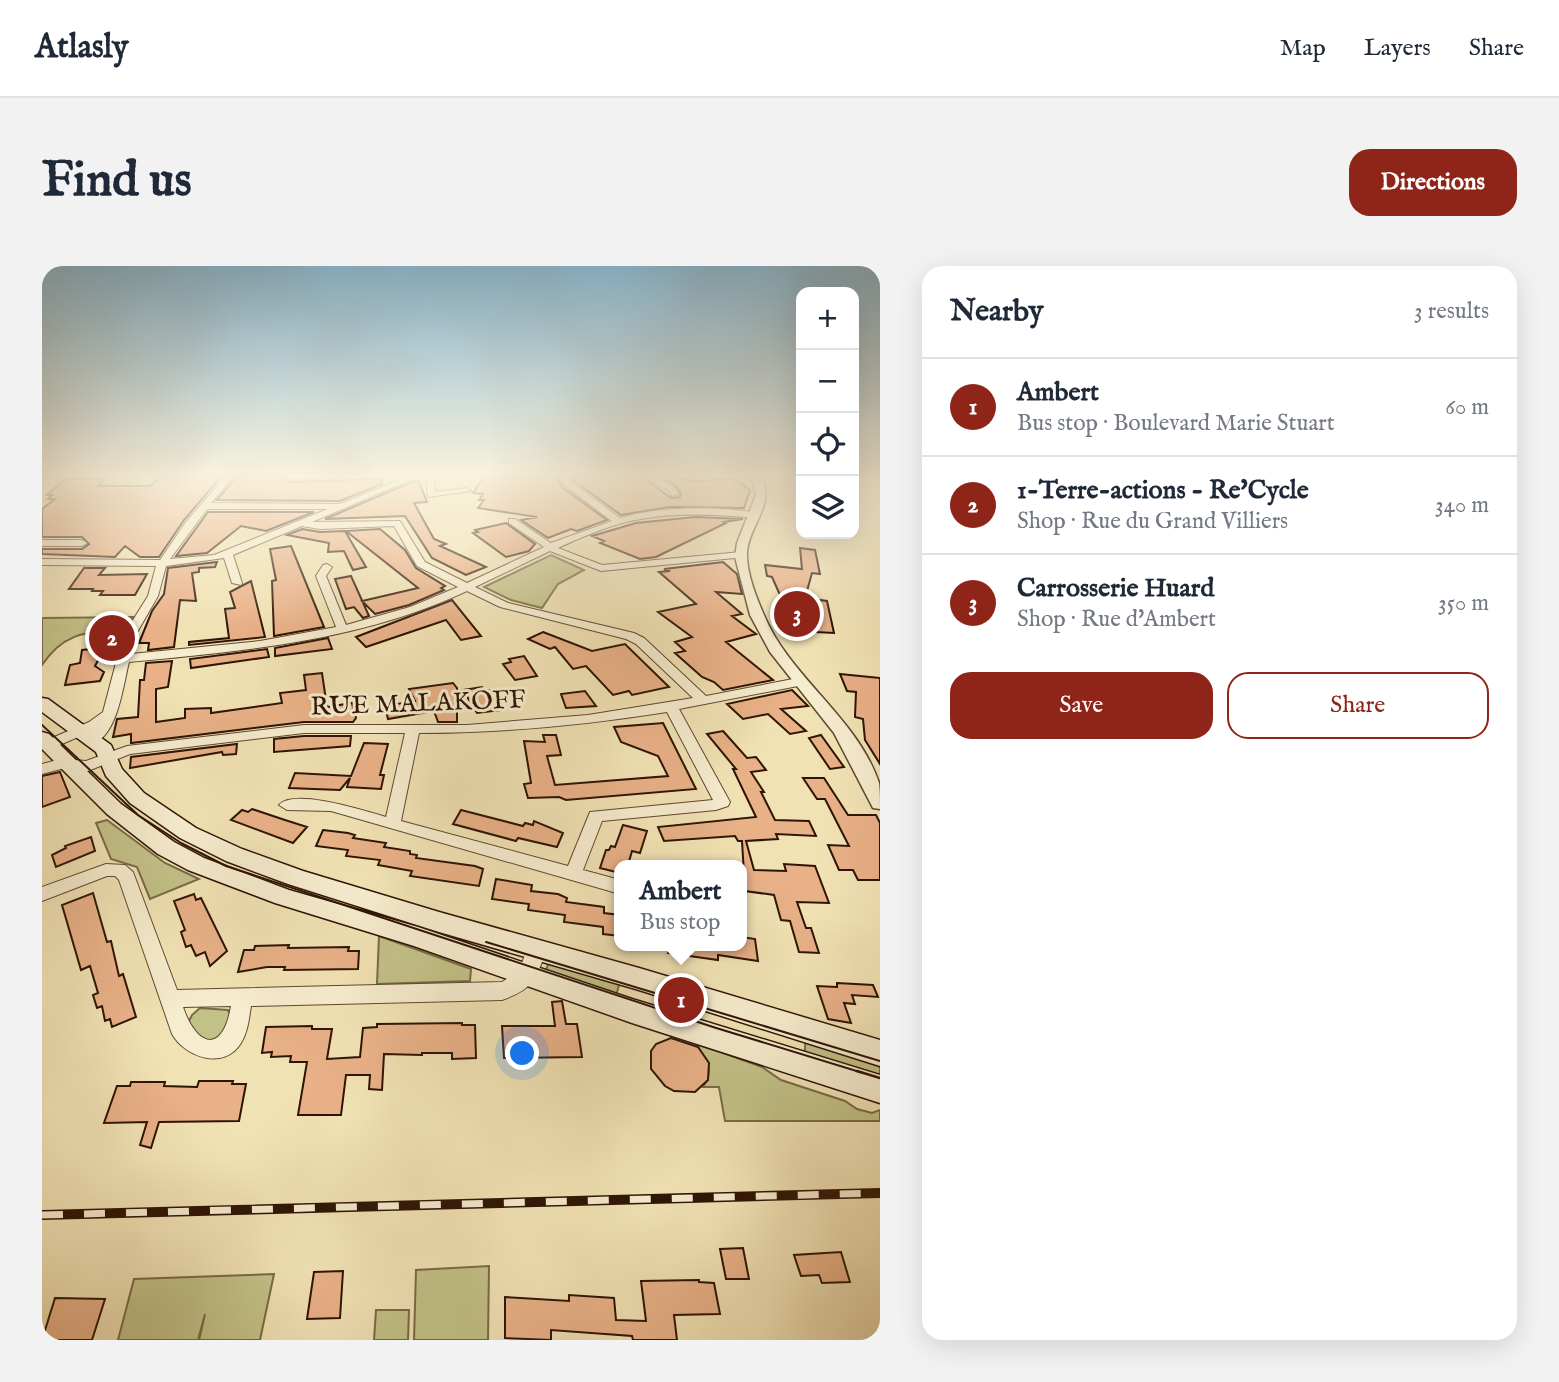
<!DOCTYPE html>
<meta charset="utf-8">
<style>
:root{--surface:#fff;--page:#f2f2f3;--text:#1f2937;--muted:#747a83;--line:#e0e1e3;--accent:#8f2418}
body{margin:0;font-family:"IM FELL English",serif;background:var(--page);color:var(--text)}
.controls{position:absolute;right:21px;top:21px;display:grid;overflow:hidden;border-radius:14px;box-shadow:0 7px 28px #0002}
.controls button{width:63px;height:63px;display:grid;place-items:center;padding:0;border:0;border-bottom:2px solid var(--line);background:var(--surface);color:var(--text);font:35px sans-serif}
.you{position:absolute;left:481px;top:788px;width:24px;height:24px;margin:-18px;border:5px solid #fff;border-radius:50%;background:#1a73e8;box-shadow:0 0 0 10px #1a73e833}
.badge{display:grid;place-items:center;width:46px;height:46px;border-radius:50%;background:var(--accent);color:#fff;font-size:23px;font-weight:700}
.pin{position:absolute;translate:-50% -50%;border:4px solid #fff;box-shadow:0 2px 7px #0006}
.popup{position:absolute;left:572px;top:594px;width:133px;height:91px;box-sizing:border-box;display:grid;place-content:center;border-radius:14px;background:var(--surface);filter:drop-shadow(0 2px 5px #0005);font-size:23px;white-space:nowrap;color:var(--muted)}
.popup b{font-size:26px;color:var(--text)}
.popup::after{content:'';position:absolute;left:50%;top:100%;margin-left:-14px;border:14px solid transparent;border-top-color:var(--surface)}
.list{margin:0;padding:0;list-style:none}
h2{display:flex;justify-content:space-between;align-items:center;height:91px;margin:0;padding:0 28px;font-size:30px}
h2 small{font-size:23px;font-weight:400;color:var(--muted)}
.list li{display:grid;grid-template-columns:46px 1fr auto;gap:21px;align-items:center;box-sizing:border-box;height:98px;padding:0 28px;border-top:2px solid var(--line)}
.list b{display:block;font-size:26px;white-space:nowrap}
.list p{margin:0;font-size:23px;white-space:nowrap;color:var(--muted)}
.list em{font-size:23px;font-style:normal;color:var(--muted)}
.actions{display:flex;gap:14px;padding:21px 28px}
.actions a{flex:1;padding:16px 0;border:2px solid var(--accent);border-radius:21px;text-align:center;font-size:24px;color:var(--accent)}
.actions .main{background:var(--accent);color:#fff}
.icon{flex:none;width:38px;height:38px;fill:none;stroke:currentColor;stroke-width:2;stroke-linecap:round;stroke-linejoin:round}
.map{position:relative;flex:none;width:838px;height:1074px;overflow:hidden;border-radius:21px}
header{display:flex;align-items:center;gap:42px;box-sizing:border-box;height:98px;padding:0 35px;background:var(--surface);border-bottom:2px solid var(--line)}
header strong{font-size:33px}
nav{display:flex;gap:38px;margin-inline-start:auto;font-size:24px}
.intro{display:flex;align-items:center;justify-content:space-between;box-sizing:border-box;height:168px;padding:0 42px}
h1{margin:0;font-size:49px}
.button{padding:18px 32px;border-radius:21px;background:var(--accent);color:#fff;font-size:24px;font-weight:700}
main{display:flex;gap:42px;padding:0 42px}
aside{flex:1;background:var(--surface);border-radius:21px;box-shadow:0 7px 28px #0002}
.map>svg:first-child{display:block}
.green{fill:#c2c187;stroke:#786a46;stroke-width:2}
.building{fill:#e9b188;stroke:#2e1405;stroke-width:2}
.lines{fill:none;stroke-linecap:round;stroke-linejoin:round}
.minor-casing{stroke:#5f4831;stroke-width:2}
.tertiary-casing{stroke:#5f4831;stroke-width:3}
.secondary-casing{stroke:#2e1405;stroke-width:3}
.minor{fill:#f6ecce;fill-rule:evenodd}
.tertiary{fill:#f6ecce;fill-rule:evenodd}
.secondary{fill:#f6ecce;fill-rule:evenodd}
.tram-far1{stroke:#2e1405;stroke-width:2}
.tram{stroke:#2e1405;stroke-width:2.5}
.rail-casing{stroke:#2e1405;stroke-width:10}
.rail{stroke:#f6ecce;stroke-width:7;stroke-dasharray:21;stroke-linecap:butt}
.labels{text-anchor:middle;stroke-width:6;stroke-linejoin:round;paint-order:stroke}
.street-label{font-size:26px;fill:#2e1405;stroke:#f6ecce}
</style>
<header>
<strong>Atlasly</strong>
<nav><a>Map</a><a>Layers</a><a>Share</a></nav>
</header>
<div class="intro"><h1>Find us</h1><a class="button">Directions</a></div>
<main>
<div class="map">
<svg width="838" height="1074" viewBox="0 0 838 1074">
<rect width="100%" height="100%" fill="#f1e2b4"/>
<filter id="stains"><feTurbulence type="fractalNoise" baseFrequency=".00286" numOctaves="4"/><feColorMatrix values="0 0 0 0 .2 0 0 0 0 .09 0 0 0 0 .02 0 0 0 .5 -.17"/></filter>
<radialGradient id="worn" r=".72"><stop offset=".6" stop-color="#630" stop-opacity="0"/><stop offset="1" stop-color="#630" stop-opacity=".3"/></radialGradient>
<path class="green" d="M509 289 542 304 516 318 500 342 469 334 442 321Z
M91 351 82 363C45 367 23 365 0 399V352Z
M65 554 123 597 157 613 108 633 95 601 69 593 54 557Z
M337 670 429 703 428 715 335 718Z
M509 691 579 712 573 733 502 709Z
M158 742 186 744 189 751 176 774 159 775 146 757 150 749Z
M764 769 838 792V816L762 794Z
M654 777 720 801 739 814 803 835 815 843 830 847 838 844V855H683L677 821H661C674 802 662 793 654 777Z
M447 1000 446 1074H372L374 1004Z
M232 1008 218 1074H157L163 1048 156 1074H76L92 1013Z
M334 1044H367L366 1074H332Z"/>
<path class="building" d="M118 211H179L142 254 117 291H98L83 280 73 291 0 288V283H40L47 278 40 271H0V243L13 233H6L10 229H5L23 213H63L56 220H108Z
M200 211H241L247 216 339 213 340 218 298 235 175 234 193 212Z
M442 211H518L517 215 520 221 565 254 535 265 529 263 506 272 479 254 495 251 436 242 442 234H437L441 228 431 227Z
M531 211H601L629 232 638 231 639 227 632 218 618 211H633L650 215 694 213 708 224 702 242 628 241 579 249 531 214Z
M372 215 377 216 385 236 372 237 392 273 404 278 398 280 444 301 424 309 390 292 363 250 283 253Z
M166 246H272L224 265 199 260 165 287 134 290Z
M653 251 701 253 682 256 684 257 614 291 598 293 558 277 562 275 550 270 594 257Z
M464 257 493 278 487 285 464 291 431 267 436 266 433 264Z
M260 263 278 266 303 265 324 301 311 304 302 285 286 286 287 277 245 269Z
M338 263 363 284 374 302 403 320 399 322 402 324 367 339 333 348 320 335 376 322 304 265Z
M249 280 282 361 232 370 230 315 234 314 228 283Z
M758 282 773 284 778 308 770 307 763 332 785 335 792 367 754 365 730 311 725 310 723 299 760 303Z
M175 296 173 301 157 302V306L150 307 154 335 138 334 132 381 106 384 107 377H97L110 345 122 328 126 302Z
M681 296 695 308 700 328 674 326 700 348 690 350 714 368 684 376 731 414 681 424 672 416 660 411 633 387 643 385 633 376 650 371 616 346 654 338 617 306 628 305 622 303Z
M42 302H63L57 309 105 308 93 329H58L61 325H50L51 323H27Z
M309 310 327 350 321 352 312 341 304 343 293 313Z
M209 315 223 371 147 379V376L187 372 183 343 193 342 188 326Z
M410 334 439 370 419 374 404 354 324 381 314 371Z
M68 365 65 378 53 400 62 406 58 415 23 419 28 399 38 397 40 384 49 383 52 367Z
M501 366 550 385 583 378 627 421 590 429 587 425 571 429 544 400 531 403 513 381 508 383 486 373Z
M286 372 290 383 233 390V382Z
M225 383 227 391 149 402 148 393Z
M482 390 495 410 473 414 461 398 469 396 467 393Z
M130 395 126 421 114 423V456L143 452V443L169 442V447L240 437 238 427 264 424 262 409 280 407 285 441 310 437 314 452 311 456H262L89 477V468L71 471 75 453 96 451 98 414H102L104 397Z
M798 408 838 412V498L823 474 821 453 813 451 814 426 805 425Z
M411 417 415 422V456H396L392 445 346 453 343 440 373 435 367 423Z
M440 421 441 424 457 425 460 444 435 447 421 424Z
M750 424 766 440 739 443 764 465 748 468 726 448 701 453 685 438Z
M543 425 554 440 524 442 519 428Z
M621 457 654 523 524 534 517 531 486 532 482 518 489 517 482 475 503 476 501 469H514L519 489 505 490 513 519 626 510 616 490 579 476 572 461Z
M681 465 705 492 714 491 724 504 709 506 722 526H719L733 554 767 555 774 570 734 568 736 573 704 575 712 604 744 605 742 598 773 600 787 637 755 636 764 662H769L777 687 757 686 748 655 739 654 732 629 703 625 700 575H696L693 570 622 575 616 561 714 551 691 503H694L665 468Z
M779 469 802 501 788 503 767 472Z
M262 470H309L308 480 232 486V473Z
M322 477 346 478 338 509H342L339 523 305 521 308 512 298 524 247 522 253 507 309 510Z
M195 478 194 488 181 489 180 486 88 502 89 491Z
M18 506 28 531 0 541V510Z
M761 512H782L806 549H834L838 557V614H816L811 604H797L786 579 807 580 783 533H775Z
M210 543 243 554 265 561 251 577 189 554 200 544 206 546Z
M419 544 481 560 483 557 491 559 492 555 521 567 515 581 476 572 474 575 411 558Z
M581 559 605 565 598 587 590 585 586 599H578V607L558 602 564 584H567L569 580 573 581Z
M281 564 306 567 313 569 311 572 344 577 342 581 368 585V588L375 589 374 592 433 600 441 603 437 620 368 610 370 605 336 599 338 594 304 590 306 584 274 580Z
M49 571 53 585 14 601 10 589 24 582 23 580Z
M454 613 490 619 489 625 516 628 525 632 524 636 562 641V647L578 649V670L561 668V661L522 656 523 649 486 644 487 638 450 633Z
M51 627 65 676 69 675 77 710 81 708 94 751 70 761 68 753 63 755 60 740 55 742 51 729 56 727 48 700 39 704 20 639Z
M152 628 154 634 159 632 185 685 168 700 163 686 154 690 149 679 144 681 139 666 143 664 132 635Z
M700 671 713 673 716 695 676 689V694L626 687 627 680H700Z
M247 679 246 682 307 681 306 685H317L316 703 242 704 243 701H225L196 706 202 684H212L213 680Z
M795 717 831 719 836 731 810 729 813 738 802 737 809 757 786 753 775 720 795 721Z
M520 735 524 758H535L540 791 462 792 460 760H513L510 736Z
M420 757V759H433L434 792 410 793V787H380V789L342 788 340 824 327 823 328 809H304L299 849H256L265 796H248L249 790 229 791 230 786 220 787 224 761 270 760V763H290L285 793 318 791 321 762 335 761V758Z
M629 772 656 781 667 797 666 814 653 826 632 825 623 820 609 803V785L614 778Z
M157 815H191L190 818H204L197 855 117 856 109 882 98 879 105 856 62 857 75 820H88L89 816H123L122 820 155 821Z
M701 982 707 1013H684L678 983Z
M799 986 808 1016 780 1017 777 1009 759 1010 752 989Z
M301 1005 298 1052 265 1053 272 1006Z
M657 1014V1016L672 1017 678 1048 632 1049 635 1074H591L590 1070 509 1064V1074L463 1072V1031L527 1035V1029L572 1032 574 1054 604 1055 599 1015Z
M13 1032 63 1033 50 1074H0Z"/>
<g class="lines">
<g class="minor-casing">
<path id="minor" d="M0 211H8L0 216Z
M183 211H191L169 237 298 238 365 211H375L270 256 358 255 383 296 425 317 502 281 467 257V253H473L509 277 570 255 522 219 519 214 521 211H529L528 215 578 252C615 240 678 240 716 247L717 249 713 252C674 248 632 246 593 254 571 258 537 272 516 282L560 299 699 286 704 289 703 291 559 305 508 285 433 321 466 337 592 367 602 372 664 430 756 412 762 416 756 420 637 443 688 536 686 540 674 544 560 555 541 604 578 614V628L289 545 245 544 237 539C252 522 323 545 344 551L363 467H262L88 488 46 505 19 503 0 508V498L19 493 44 495 85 480 262 459H425L546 449 651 432 594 378 584 373 458 341 425 325C319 375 202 385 87 396 81 419 76 470 50 478L43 474 50 465 13 481H3L1 478 3 475 47 456 61 446 81 370 106 330 114 300 0 299V293L118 294 144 256ZM165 243H286L172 289 128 293ZM260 260 278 263 352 260 375 300 416 321 368 341 304 359 284 310 290 301 285 298 281 299 274 310 294 361 218 375 89 388 93 370 116 330 124 300 182 292 190 317 199 319 200 317 191 289ZM625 446 671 534 548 546 526 600 359 555 377 467C460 467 543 459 625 446Z
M243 211H306L302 213H247Z
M384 211H392L393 226 425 222 429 225 386 231Z
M603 211C615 210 631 217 637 228L630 230 627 225Z
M0 274H40L45 277 40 280H0Z
M64 598 83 599 91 606 135 724 460 716 477 705 487 678 494 676 501 678 504 684C494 714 491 723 460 734L209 740C207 752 206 766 199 777 182 805 143 791 130 768L77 614 73 610H65L0 635V621ZM189 740C181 788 155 782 141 741Z"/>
</g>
<g class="tertiary-casing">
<path id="tertiary" d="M709 211H719C734 238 707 259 705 286 704 306 714 331 722 349 748 412 815 451 837 517 838 524 838 535 838 543L831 542 792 467 728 386 708 349 693 291 695 277 714 229Z"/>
</g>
<g class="secondary-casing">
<path id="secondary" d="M0 432 6 433 69 479 80 503 102 527 154 562 200 583 261 605 397 646 597 702 838 774V800L597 724 397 666 246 618 184 595 138 572 88 537 64 510 54 486 0 446Z
M0 466 7 468 79 538 132 576 162 592 247 624 376 661 590 733 838 809V837L590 757 372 680 233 637 146 604 116 588 65 548 0 483Z"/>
</g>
<use href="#minor" class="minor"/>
<use href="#tertiary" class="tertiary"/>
<use href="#secondary" class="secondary"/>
<path class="tram-far1" d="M0 459 96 549 139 577 184 600 671 761 821 807
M444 676 838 795"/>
<path class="tram" d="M815 805 838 812"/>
<g class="rail-casing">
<path id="rail" d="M0 949 838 927"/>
</g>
<use href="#rail" class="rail"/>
</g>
<linearGradient id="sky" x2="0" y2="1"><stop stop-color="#89b8d1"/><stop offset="0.58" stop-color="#f9f2dd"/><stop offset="1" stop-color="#f9f2dd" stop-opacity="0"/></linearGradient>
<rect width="838" height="361" fill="url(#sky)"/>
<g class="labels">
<g class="street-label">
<text transform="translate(376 436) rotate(-2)" y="9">RUE MALAKOFF</text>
</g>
</g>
<rect width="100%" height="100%" filter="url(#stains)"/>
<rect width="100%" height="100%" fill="url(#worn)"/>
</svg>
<div class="controls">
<button>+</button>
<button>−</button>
<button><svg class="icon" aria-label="locate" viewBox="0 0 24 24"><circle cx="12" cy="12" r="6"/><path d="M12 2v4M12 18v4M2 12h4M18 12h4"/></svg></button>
<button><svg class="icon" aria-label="layers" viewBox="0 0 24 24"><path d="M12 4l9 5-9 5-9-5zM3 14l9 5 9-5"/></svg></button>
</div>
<div class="you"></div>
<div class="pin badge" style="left:639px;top:734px">1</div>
<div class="popup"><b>Ambert</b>Bus stop</div>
<div class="pin badge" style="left:70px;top:372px">2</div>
<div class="pin badge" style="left:755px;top:348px">3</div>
</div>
<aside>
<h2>Nearby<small>3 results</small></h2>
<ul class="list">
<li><span class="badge">1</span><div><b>Ambert</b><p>Bus stop · Boulevard Marie Stuart</p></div><em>60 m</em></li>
<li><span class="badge">2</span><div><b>1-Terre-actions - Re'Cycle</b><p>Shop · Rue du Grand Villiers</p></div><em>340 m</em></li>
<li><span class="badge">3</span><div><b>Carrosserie Huard</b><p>Shop · Rue d'Ambert</p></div><em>350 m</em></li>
</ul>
<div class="actions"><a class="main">Save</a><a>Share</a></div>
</aside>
</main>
